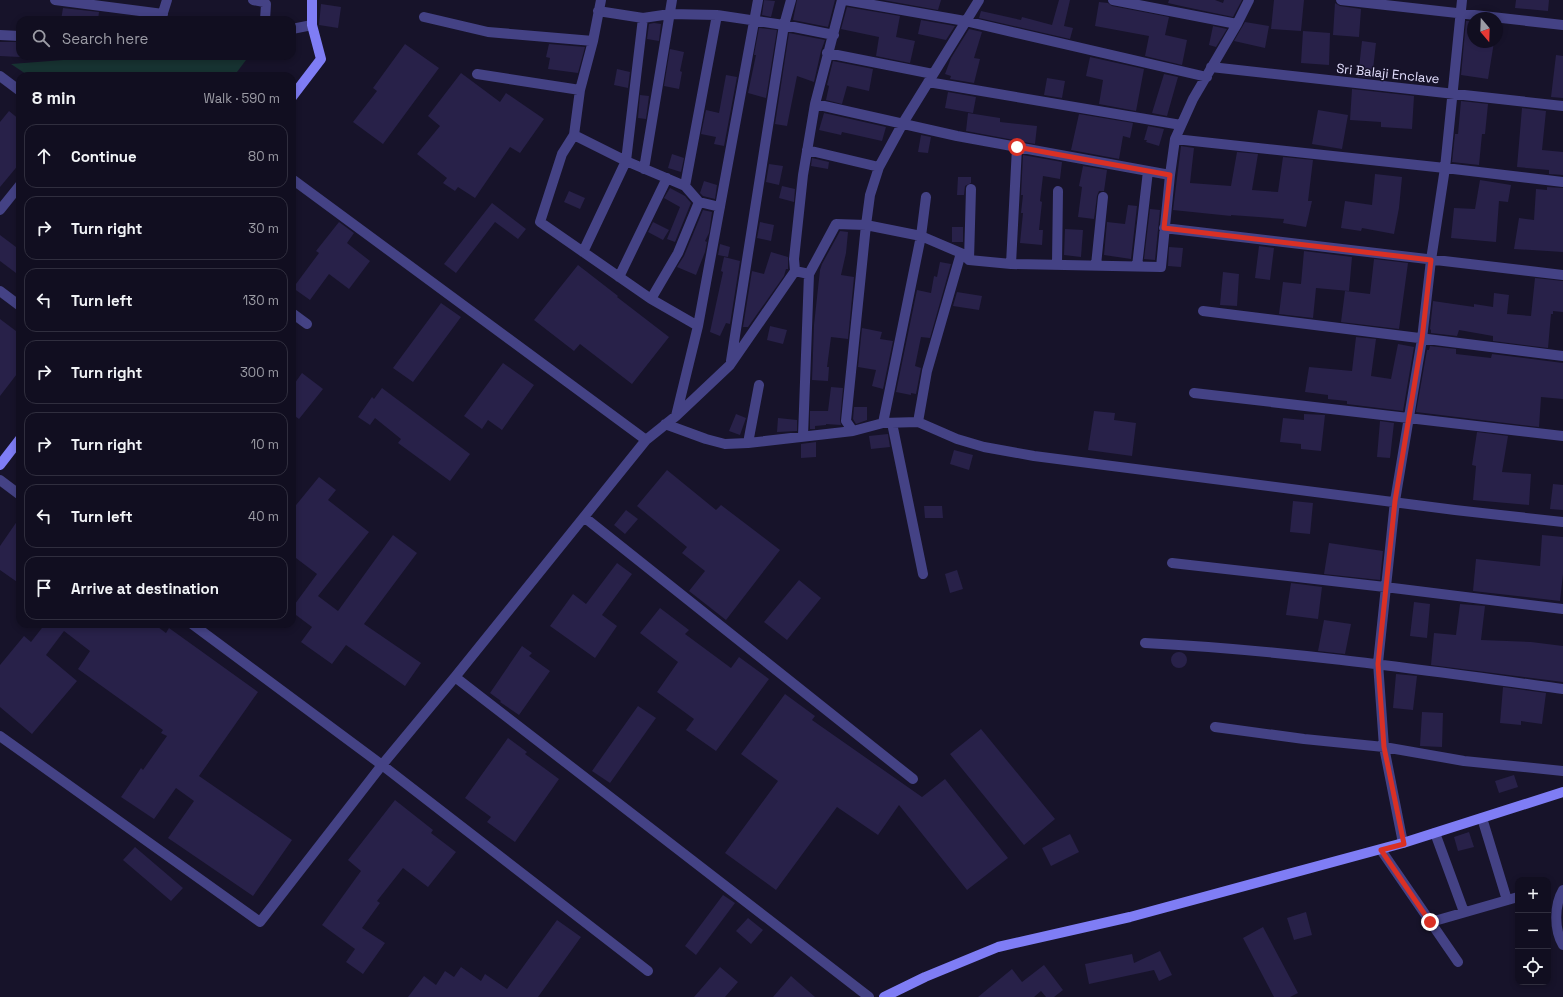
<!DOCTYPE html>
<meta charset="utf-8">
<style>
:root{--surface:#110e20;--page:#1a1729;--text:#f1f3f6;--muted:#9c9ca5;--line:#302e3e}
body{margin:0;font-family:"Space Grotesk",sans-serif;background:var(--page);color:var(--text)}
.controls{position:absolute;right:12px;bottom:12px;display:grid;overflow:hidden;border-radius:8px;box-shadow:0 2px 6px #0003}
.controls button{width:36px;height:36px;display:grid;place-items:center;padding:0;border:0;border-bottom:1px solid var(--line);background:var(--surface);color:var(--text);font:20px sans-serif}
.compass{position:absolute;left:1467px;top:12px;width:36px;height:36px;border-radius:50%;background:var(--surface);box-shadow:0 2px 6px #0003;rotate:161deg}
.stop{position:absolute;width:12px;height:12px;margin:-9px;border:3px solid #d93025;border-radius:50%;background:#fff}
.stop.end{background:#d93025;border-color:#fff;box-shadow:0 1px 4px #0008}
.list{margin:0;padding:0;list-style:none}
h2{display:flex;justify-content:space-between;align-items:center;height:52px;margin:0;padding:0 16px;font-size:17px}
h2 small{font-size:13px;font-weight:400;color:var(--muted)}
.list li{display:grid;grid-template-columns:26px 1fr auto;gap:12px;align-items:center;box-sizing:border-box;height:64px;margin:0 8px 8px;padding:0 8px;border:1px solid var(--line);border-radius:12px}
.list b{display:block;font-size:15px;white-space:nowrap}
.list em{font-size:13px;font-style:normal;color:var(--muted)}
.icon{flex:none;width:22px;height:22px;fill:none;stroke:currentColor;stroke-width:2;stroke-linecap:round;stroke-linejoin:round}
.map{position:relative;flex:none;width:1563px;height:997px;overflow:hidden}
.search{position:absolute;background:var(--surface);box-shadow:0 2px 6px #0003;left:16px;top:16px;width:280px;height:44px;display:flex;align-items:center;gap:10px;box-sizing:border-box;padding:0 14px;border-radius:12px;color:var(--muted);font-size:15px}
.panel{position:absolute;background:var(--surface);box-shadow:0 2px 6px #0003;left:16px;top:72px;width:280px;height:556px;border-radius:12px}
.map>svg:first-child{display:block}
.green{fill:#173332}
.building{fill:#282149}
.lines{fill:none;stroke-linecap:round;stroke-linejoin:round}
.street{stroke:#444285;stroke-width:10}
.secondary{stroke:#7f7df5;stroke-width:10}
.route{stroke:#d93025;stroke-width:5}
.labels{text-anchor:middle;stroke-width:3;stroke-linejoin:round;paint-order:stroke}
.street-label{font-size:13px;fill:#e2defd;stroke:#17132a}
</style>
<div class="map">
<svg width="1563" height="997" viewBox="0 0 1563 997">
<rect width="100%" height="100%" fill="#17132a"/>
<path class="green" d="M115 56H249L234 76H29L11 64Z"/>
<path class="building" d="M764 0 775 1 771 17 762 15Z
M797 0H835L828 27 793 20Z
M883 0H941L938 10Z
M1059 0H1070L1064 26 1073 28 1070 39 979 18 981 11 1021 20 1022 17 1052 25Z
M1169 0H1215L1223 3 1224 0H1242L1233 17 1181 6 1168 3Z
M1274 0H1304L1301 31 1271 29Z
M1516 0H1549L1548 11 1515 8Z
M1099 2 1108 3 1112 6 1169 17 1165 35 1187 40 1182 65 1145 56 1149 36 1095 26Z
M1335 3 1340 6 1361 9 1359 37 1333 35Z
M321 4 341 7 338 28 319 25Z
M847 7 900 16 896 37 915 41 910 63 876 56 879 37 841 29Z
M63 8 99 12 98 20H61Z
M921 20 955 26 946 40 918 34Z
M1466 21H1473V42H1494L1488 79 1461 75Z
M1245 22 1269 26 1265 48 1234 41Z
M654 23 661 24 659 41 647 39 649 24Z
M1213 26 1227 29 1216 47 1209 45Z
M759 28 777 30 766 98 748 93 756 55H754Z
M969 29 982 32 974 58 980 59 974 83 950 79 951 76 945 74 951 58Z
M1303 31 1330 33 1329 65 1301 63Z
M789 33 825 40 821 51 814 82 797 76 787 126 775 124Z
M1362 41 1376 43 1372 78 1358 77Z
M0 42H20V57L0 56Z
M405 44 439 68 383 144 353 122 377 91 373 88Z
M549 44 585 47 578 73 548 69 550 58 546 57Z
M670 49 684 52 680 71 682 72 679 89 664 86Z
M1556 55 1563 56V98L1551 97Z
M1090 57 1144 69 1136 111 1099 104 1103 80 1086 76Z
M833 61 873 69 869 91 847 86 842 104 826 100 829 86 827 85Z
M617 69 630 72 628 88 614 85Z
M461 73 500 102 506 93 544 119 520 153 510 147 475 198 458 187 455 191 443 183 447 178 417 154 440 126 428 116Z
M1164 74 1178 77 1167 116 1152 113Z
M726 75 737 77 724 146 714 144 716 137 701 134 706 110 719 113Z
M1047 78 1065 81 1062 98 1044 95Z
M1352 89 1414 96 1412 129 1381 127V122L1350 120Z
M948 92 976 97 973 113 945 108Z
M640 95 649 96 646 119 638 118Z
M1461 101 1488 104 1485 134H1482L1479 165 1452 162 1455 134H1458Z
M1522 108 1546 111 1542 150 1563 152V175L1549 174V170L1517 167Z
M1318 110 1348 115 1342 149 1312 144Z
M9 111 20 120V163L0 187V122Z
M824 113 886 127 882 141 842 132 841 135 819 130Z
M968 113 1000 118V122L1037 126 1035 144 966 131Z
M1079 114 1133 123 1130 138 1123 136 1119 159 1071 150Z
M1148 126 1164 129 1159 146 1146 142 1147 140H1144Z
M921 135 931 137 928 153 918 152Z
M1181 146 1194 148 1190 183 1231 186 1237 152 1258 154 1252 190 1278 192 1283 157 1313 160 1308 201H1312L1306 227 1283 223 1284 219 1231 215V216L1173 210Z
M672 154 684 158 681 172 668 168Z
M1023 155 1062 162 1060 179 1043 176 1040 201 1042 202 1039 230H1043L1042 245 1020 243 1023 213H1021L1023 195H1021Z
M812 158 829 162 828 169 811 166Z
M769 164 783 166 779 185 766 182Z
M1083 166 1107 170 1104 191H1099L1097 196 1094 219 1078 217 1082 187 1079 186Z
M1375 174 1402 177 1399 208 1394 234 1362 228 1361 231 1341 228 1345 201 1372 205Z
M958 177H971V183L965 186 964 195H957Z
M1480 180 1511 185 1508 202 1499 201 1496 242 1451 238 1454 208 1475 209Z
M704 181 717 185 715 199 703 196 700 193Z
M782 186 795 189 794 202 779 198Z
M1547 187 1563 188V252L1514 249 1519 218 1534 220 1536 189 1547 190Z
M670 188 685 196 691 203 675 242 667 239 680 207 664 198Z
M569 191 585 198 580 209 564 202Z
M492 203 526 229 518 239 495 222 456 273 444 264Z
M1128 205 1137 206 1131 259 1104 255 1107 222 1125 224Z
M1150 209 1160 210 1155 260 1144 259Z
M703 210 712 212 709 233 705 241 707 242 705 252 696 275 677 267 684 256Z
M339 222 354 233 347 243 370 261 349 289 329 274 310 300 293 288 319 253 316 251Z
M653 222 669 230 663 240 648 232Z
M760 222 774 225 771 241 757 238Z
M952 227H963V242H952Z
M1065 229 1083 230 1081 257 1064 255Z
M840 231 848 232 846 253 841 275 854 277 848 339 831 337 827 367H829L828 381 812 380 814 325 820 270 822 264Z
M0 235 20 250V276L0 261Z
M720 244 730 247 728 257 718 255Z
M1259 246 1274 248 1270 280 1255 278Z
M1169 247 1183 248 1181 267 1168 266Z
M1304 251 1352 257 1349 291 1316 288 1313 318 1279 314 1283 282 1301 284Z
M771 252 788 257V269H786L784 276 748 327H743L752 271 764 274Z
M724 257 740 261 730 324 726 323 720 336 710 332 723 272 721 271Z
M1374 259 1408 263 1399 329 1341 322 1345 291 1370 294Z
M940 262 951 264 930 338 921 337 915 366 921 368 916 394 911 393V395L896 392 917 290 931 293 934 276 937 277Z
M578 265 618 296 617 297 669 337 632 384 580 344 574 351 534 320Z
M1223 272 1239 274 1237 306 1220 305Z
M1535 278 1563 281V312L1553 311V314H1551L1548 348 1493 341V336L1459 330 1457 336 1431 333V330L1430 329 1433 301 1474 307V304L1493 307 1494 293 1509 295 1507 314 1531 316Z
M957 292 982 296 979 310 953 306Z
M441 303 461 317 413 382 393 368Z
M0 319 20 334V370L0 396Z
M770 326 787 330 783 344 767 340Z
M862 328 882 332 880 339 893 341 883 389 872 386 876 370 858 367Z
M1356 337 1376 339 1371 376 1391 379 1398 344 1414 347 1403 411 1347 404V401L1328 399V395L1305 392 1309 367 1352 371Z
M1430 346 1456 349V354L1491 358 1492 354 1563 363V399L1541 397 1539 427 1416 412 1427 350H1429Z
M503 363 534 385 502 430 488 420 482 429 464 416Z
M302 373 323 389 299 419 292 414V387Z
M831 387 843 388 840 420 841 425 826 424V425L815 426V429H810V411H828Z
M382 388 470 454 450 481 398 443 401 439 375 418 370 425 358 417 372 397 374 399Z
M854 407H867V420L856 424 853 419Z
M1094 411 1115 413 1114 420 1136 423 1132 456 1088 450Z
M736 414 746 418 740 435 729 431Z
M1304 414 1325 415 1321 451 1301 449V444L1280 442 1283 418 1304 420Z
M778 418 797 420V431L777 432Z
M1380 421 1394 423 1390 458 1377 457Z
M1477 432 1508 436 1502 472 1531 474 1529 505 1473 500 1476 466 1472 465Z
M888 434 890 447 871 449 869 436Z
M816 442V457L801 458V444Z
M954 450 973 455 969 470 950 464Z
M667 470 716 510 721 505 780 550 726 620 689 591 705 571 682 553 687 547 637 506Z
M319 477 336 490 328 500 369 532 318 596 338 611 393 535 417 553 364 624 421 663 405 686 346 645 332 664 301 642 312 627 292 612V608L317 574 292 555V510Z
M1553 484 1563 485V510L1550 509Z
M1293 501 1313 503 1310 534 1290 532Z
M924 506H942L943 518H925Z
M626 510 638 519 625 534 614 525Z
M20 517V584L0 570V546Z
M1542 535 1563 537V574L1560 601 1473 591 1476 559 1540 566Z
M1329 543 1383 551 1380 580 1324 574Z
M617 563 632 574 602 615 617 626 595 658 550 626 573 594 586 604Z
M957 570 963 589 950 593 945 574Z
M799 580 821 598 787 640 764 622Z
M1291 583 1322 587 1318 619 1286 615Z
M1414 602 1430 604 1427 638 1410 636Z
M1460 604 1485 606 1481 640 1531 642 1563 646V682L1431 665 1434 633 1456 635Z
M660 608 689 630 685 634 731 668 739 657 769 679 716 751 686 730 694 719 657 692 678 662 640 633Z
M1324 620 1351 624 1345 654 1318 651Z
M45 624H154L166 633 169 628 258 692 199 776 292 840 253 896 168 838 194 801 176 788 154 819 121 797 141 768 143 770 167 736 161 733 163 730 78 669 90 651 64 631 46 655 77 681 32 734 0 707V665L24 636 31 642Z
M522 646 532 653 529 656 550 671 519 715 500 702 501 701 490 693Z
M1171 660a8 8 0 1 1 16 0a8 8 0 1 1-16 0Z
M1396 674 1417 676 1413 710 1393 708Z
M1503 687 1546 693 1542 724 1521 721V725L1500 723Z
M785 694 815 716 812 720 922 797 945 779 1008 858 967 890 899 805 878 835 837 807 776 890 725 853 778 781 741 754Z
M638 706 656 718 610 783 592 771Z
M1422 712 1443 713 1442 747 1420 746Z
M981 729 1055 819 1024 845 950 754Z
M508 738 527 752 525 754 559 779 515 842 487 822 491 817 465 798Z
M1514 775 1518 787 1499 793 1495 781Z
M395 800 433 830 431 833 456 852 428 887 403 868 377 901 380 903 362 928 385 943 363 974 346 962 355 949 322 925 361 871 348 860Z
M1469 832 1474 847 1458 851 1454 837Z
M1070 834 1079 852 1051 866 1042 848Z
M135 847 183 888 171 901 123 860Z
M723 895 735 903 696 955 685 946Z
M1306 912 1312 935 1294 940 1287 918Z
M748 918 763 930 751 944 736 931Z
M557 920 581 937 538 997H408L424 976 436 985 445 971 454 977 461 967 481 981 485 974 507 989Z
M1263 927 1298 993 1290 997H1274L1243 938Z
M1160 951 1172 975 1159 981 1154 970 1089 984 1085 964 1132 954 1134 963Z
M1044 965 1063 990 1054 997H1046L1041 991 1034 997H978L1012 969 1022 982Z
M720 967 738 982 725 997H694Z
M791 976 815 997H773Z"/>
<g class="lines">
<path class="street" d="M55 0 163 14
M253 0 264 2 266 4 265 20
M601 0 593 41 580 90 574 135 562 154 540 222 651 299 698 326
M791 0 784 25 834 35
M845 0 965 21 1207 77
M1113 0 1237 24
M1341 0 1563 25
M424 17 488 32 593 41
M643 18 670 14 717 15 784 25 731 361
M161 19 167 0
M292 29 312 25
M0 35 20 36
M827 53 933 74
M1211 67 1563 106
M477 74 580 90
M0 76 20 91
M928 82 1181 125
M815 104 957 136 1170 175
M574 135 626 161 685 186 699 202 720 207
M1175 139 1445 168 1563 182
M807 150 879 167
M644 169 672 0
M292 179 646 440
M685 186 717 15
M0 210 20 185
M1164 228 1563 275
M583 252 626 161 643 18 598 11
M969 260 971 189
M1011 264 1017 147
M1057 264 1058 191
M1096 265 1103 197
M1137 266 1148 171
M795 271 794 259 803 175 815 104 842 0
M619 277 667 178
M0 291 20 306
M651 299 678 253 699 202
M1203 311 1563 356
M292 313 307 324
M1194 393 1563 436
M676 416 698 326 758 0
M918 422 927 371 961 253
M883 423 921 236 926 197
M892 423 923 574
M665 424 706 439 725 444 748 443 853 431 883 423 918 422 957 439 984 447 1034 456 1455 510 1563 522
M853 431 846 421 866 225 870 195 879 167 903 123 979 0
M803 436 809 274
M748 443 759 385
M0 480 20 495
M584 517 913 779
M1172 563 1385 587 1563 609
M192 624 382 765 648 971
M1145 643C1285 650 1424 670 1563 689
M455 677 869 997
M1215 727 1304 739 1384 747 1464 761 1563 771
M0 736 260 922 382 765 455 677 646 440 676 416 730 365 795 271 809 274 836 224 866 225 921 236 961 253 969 260 1011 264 1161 267 1170 175 1175 139 1193 99 1237 24 1249 0
M1482 818 1507 900
M1435 833 1464 912
M1403 843 1384 747 1378 663 1395 501 1422 339 1431 260 1445 168 1462 0
M1381 850 1458 962
M1563 890C1554 905 1554 930 1563 945
M1431 922 1518 897"/>
<path class="secondary" d="M292 97 321 59 312 25V0
M0 465 20 439
M884 997 925 977 998 947 1130 917 1403 843 1563 792"/>
</g>
<g class="lines">
<path class="route" d="M1017 147 1170 175 1164 228 1431 260 1422 339 1395 501 1378 664 1384 747 1404 844 1381 850 1430 922"/>
</g>
<g class="labels">
<g class="street-label">
<text transform="translate(1388 73) rotate(6)" y="5">Sri Balaji Enclave</text>
</g>
</g>
</svg>
<div class="controls">
<button>+</button>
<button>−</button>
<button><svg class="icon" aria-label="locate" viewBox="0 0 24 24"><circle cx="12" cy="12" r="6"/><path d="M12 2v4M12 18v4M2 12h4M18 12h4"/></svg></button>
</div>
<svg class="compass" viewBox="-18 -18 36 36"><path d="M0-13l5 13h-10z" fill="#e53935"/><path d="M0 13l5-13h-10z" fill="#9c9ca5"/></svg>
<div class="stop" style="left:1017px;top:147px"></div>
<div class="stop end" style="left:1430px;top:922px"></div>
<div class="search"><svg class="icon" aria-label="search" viewBox="0 0 24 24"><circle cx="10" cy="10" r="6"/><path d="M15 15l6 6"/></svg>Search here</div>
<section class="panel">
<h2>8 min<small>Walk · 590 m</small></h2>
<ul class="list">
<li><svg class="icon" aria-label="ahead" viewBox="0 0 24 24"><path d="M12 20V5M6 11l6-6 6 6"/></svg><div><b>Continue</b></div><em>80 m</em></li>
<li><svg class="icon" aria-label="right" viewBox="0 0 24 24"><path d="M7 20v-9h11M14 6l5 5-5 5"/></svg><div><b>Turn right</b></div><em>30 m</em></li>
<li><svg class="icon" aria-label="left" viewBox="0 0 24 24"><path d="M17 20v-9H6M10 6l-5 5 5 5"/></svg><div><b>Turn left</b></div><em>130 m</em></li>
<li><svg class="icon" aria-label="right" viewBox="0 0 24 24"><path d="M7 20v-9h11M14 6l5 5-5 5"/></svg><div><b>Turn right</b></div><em>300 m</em></li>
<li><svg class="icon" aria-label="right" viewBox="0 0 24 24"><path d="M7 20v-9h11M14 6l5 5-5 5"/></svg><div><b>Turn right</b></div><em>10 m</em></li>
<li><svg class="icon" aria-label="left" viewBox="0 0 24 24"><path d="M17 20v-9H6M10 6l-5 5 5 5"/></svg><div><b>Turn left</b></div><em>40 m</em></li>
<li><svg class="icon" aria-label="arrive" viewBox="0 0 24 24"><path d="M6 21V4h12l-3 4 3 4H6"/></svg><div><b>Arrive at destination</b></div></li>
</ul>
</section>
</div>
